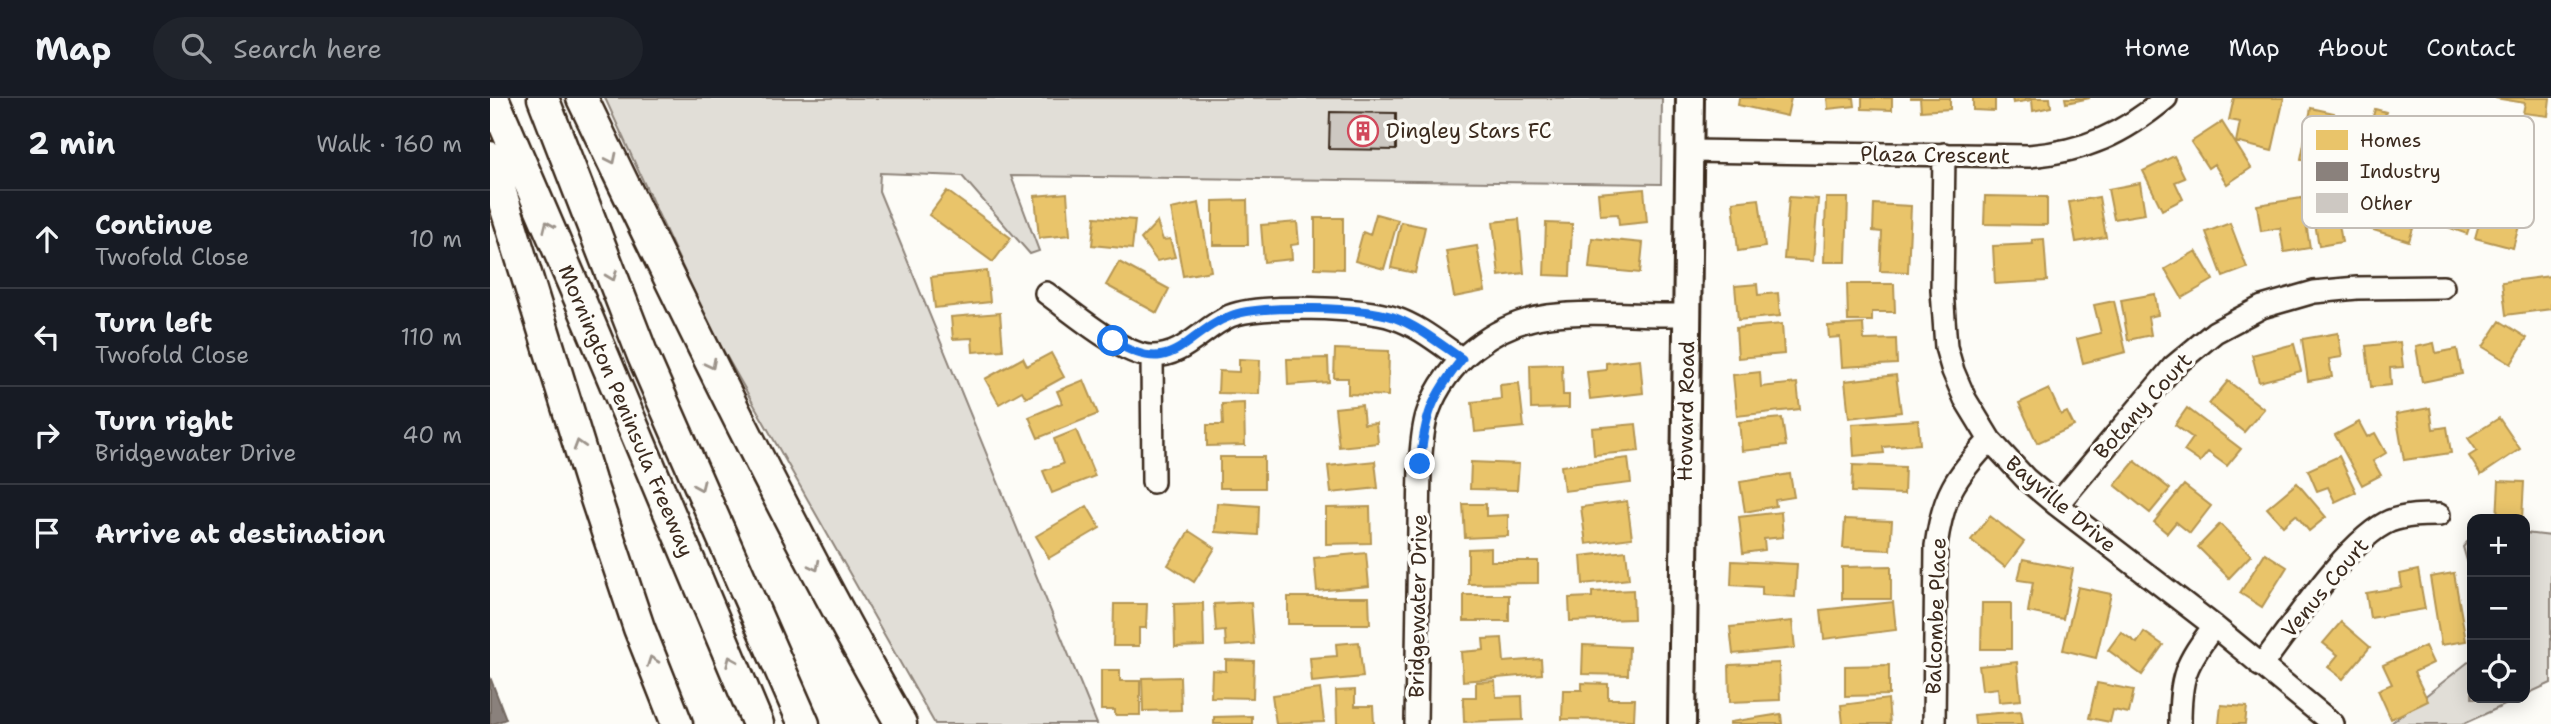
<!DOCTYPE html>
<meta charset="utf-8">
<style>
:root{--surface:#171b24;--page:#20242c;--text:#f1f3f6;--muted:#9ea1a6;--line:#363941}
body{margin:0;font-family:"Shantell Sans",sans-serif;background:var(--page);color:var(--text)}
.controls{position:absolute;right:21px;bottom:21px;display:grid;overflow:hidden;border-radius:14px;box-shadow:0 4px 18px #0003}
.controls button{width:63px;height:63px;display:grid;place-items:center;padding:0;border:0;border-bottom:2px solid var(--line);background:var(--surface);color:var(--text);font:35px sans-serif}
.stop{position:absolute;width:21px;height:21px;margin:-16px;border:5px solid #1a73e8;border-radius:50%;background:#fff}
.stop.end{background:#1a73e8;border-color:#fff;box-shadow:0 2px 7px #0008}
.list{margin:0;padding:0;list-style:none}
h2{display:flex;justify-content:space-between;align-items:center;height:91px;margin:0;padding:0 28px;font-size:30px}
h2 small{font-size:23px;font-weight:400;color:var(--muted)}
.list li{display:grid;grid-template-columns:46px 1fr auto;gap:21px;align-items:center;box-sizing:border-box;height:98px;padding:0 28px;border-top:2px solid var(--line)}
.list b{display:block;font-size:26px;white-space:nowrap}
.list p{margin:0;font-size:23px;white-space:nowrap;color:var(--muted)}
.list em{font-size:23px;font-style:normal;color:var(--muted)}
.icon{flex:none;width:38px;height:38px;fill:none;stroke:currentColor;stroke-width:2;stroke-linecap:round;stroke-linejoin:round}
.map{position:relative;flex:none;width:2061px;height:626px;overflow:hidden}
header{display:flex;align-items:center;gap:42px;box-sizing:border-box;height:98px;padding:0 35px;background:var(--surface);border-bottom:2px solid var(--line)}
header strong{font-size:33px}
nav{display:flex;gap:38px;margin-inline-start:auto;font-size:24px}
.search{width:490px;height:63px;background:var(--page);display:flex;align-items:center;gap:18px;box-sizing:border-box;padding:0 24px;border-radius:38px;color:var(--muted);font-size:26px}
main{display:flex}
aside{flex:1;background:var(--surface)}
.map>svg:first-child{display:block}
.green{fill:#e1ded7;stroke:#8e847a;stroke-width:2}
.homes{fill:#e9c46a;stroke:#b59653;stroke-width:2}
.industry{fill:#8a817c;stroke:#726760;stroke-width:2}
.building{fill:#cdc8c2;stroke:#3b2a1e;stroke-width:2}
.lines{fill:none;stroke-linecap:round;stroke-linejoin:round}
.minor-casing{stroke:#3b2a1e;stroke-width:26}
.major-casing{stroke:#3b2a1e;stroke-width:32}
.highway-casing{stroke:#3b2a1e;stroke-width:35}
.minor{stroke:#fdfcf7;stroke-width:21}
.major{stroke:#fdfcf7;stroke-width:26}
.highway{stroke:#fdfcf7;stroke-width:30}
.oneway{stroke:#9c938a}
.route{stroke:#1a73e8;stroke-width:9}
.labels{text-anchor:middle;stroke-width:7;stroke-linejoin:round;paint-order:stroke}
.poi-label{font-size:21px;fill:#3b2a1e;stroke:#fdfcf7;text-anchor:start}
.street-label{font-size:21px;fill:#3b2a1e;stroke:#fdfcf7}
.key{fill:#fdfcf7;stroke:#c3bdb6;stroke-width:2}
.key-label{font-size:19px;fill:#3b2a1e}
</style>
<header>
<strong>Map</strong>
<div class="search"><svg class="icon" aria-label="search" viewBox="0 0 24 24"><circle cx="10" cy="10" r="6"/><path d="M15 15l6 6"/></svg>Search here</div>
<nav><a>Home</a><a>Map</a><a>About</a><a>Contact</a></nav>
</header>
<main>
<aside>
<h2>2 min<small>Walk · 160 m</small></h2>
<ul class="list">
<li><svg class="icon" aria-label="ahead" viewBox="0 0 24 24"><path d="M12 20V5M6 11l6-6 6 6"/></svg><div><b>Continue</b><p>Twofold Close</p></div><em>10 m</em></li>
<li><svg class="icon" aria-label="left" viewBox="0 0 24 24"><path d="M17 20v-9H6M10 6l-5 5 5 5"/></svg><div><b>Turn left</b><p>Twofold Close</p></div><em>110 m</em></li>
<li><svg class="icon" aria-label="right" viewBox="0 0 24 24"><path d="M7 20v-9h11M14 6l5 5-5 5"/></svg><div><b>Turn right</b><p>Bridgewater Drive</p></div><em>40 m</em></li>
<li><svg class="icon" aria-label="arrive" viewBox="0 0 24 24"><path d="M6 21V4h12l-3 4 3 4H6"/></svg><div><b>Arrive at destination</b></div></li>
</ul>
</aside>
<div class="map">
<svg width="2061" height="626" viewBox="0 0 2061 626">
<rect width="100%" height="100%" fill="#fdfcf7"/>
<filter id="ink" filterUnits="userSpaceOnUse"><feTurbulence type="fractalNoise" baseFrequency=".0143" numOctaves="2"/><feDisplacementMap in="SourceGraphic" scale="14" xChannelSelector="R" yChannelSelector="G"/><feConvolveMatrix kernelMatrix="1 2 1 2 8 2 1 2 1" color-interpolation-filters="sRGB"/></filter>
<g filter="url(#ink)">
<path class="green" d="M115 0H1172L1171 86 521 78 549 153 540 156 472 78 390 75 389 93 607 626H445L221 231Z
M2035 435 2061 438V585L2035 597Z
M1982 438V480L1973 449Z
M1982 561V600H2030L1973 626H1900Z"/>
<path class="homes" d="M1249 0H1301L1297 18 1248 7Z
M1337 0H1364L1365 8 1338 11Z
M1372 0H1402V12L1372 11Z
M1420 0H1460V11L1431 13 1430 0Z
M1483 0H1505V13L1483 12Z
M1522 0H1560L1561 9 1543 13 1542 2 1523 5Z
M1575 0H1600L1576 5Z
M1744 0H1794L1782 53 1746 44 1750 24 1739 22Z
M2005 0H2060L2058 18 2033 15 2035 5Z
M1821 10 1844 15 1834 65 1811 61Z
M1885 11 1896 14 1878 70 1852 63 1866 20 1881 25Z
M1732 24 1761 70 1737 86 1724 66 1718 70 1701 44Z
M1684 58 1695 80 1685 84 1693 101 1672 112 1653 73Z
M1916 84 1936 90 1919 143 1877 130 1883 108 1906 115Z
M1650 85 1655 116 1624 121 1618 91Z
M1154 91 1157 124 1129 127 1128 116 1110 117 1108 95Z
M1957 92 1981 100 1977 112 1984 114 1977 136 1932 120 1941 95 1954 100Z
M457 93 521 140 503 164 439 117Z
M577 95 580 137 549 140 545 98Z
M1495 98 1557 99V127L1494 126Z
M1299 99 1328 101 1323 163 1294 161Z
M1609 99 1616 139 1586 144 1579 104Z
M1336 100H1358L1356 164H1334Z
M1812 100 1820 150 1794 154 1790 130 1771 133 1767 107Z
M1269 101 1275 149 1248 153 1243 104Z
M757 102 758 147H723V103Z
M1860 102 1864 123 1849 126 1852 144 1829 148 1822 109Z
M709 105 721 173 693 178 681 111Z
M1384 106 1421 108 1418 174 1390 173 1392 134 1383 133Z
M2008 106 2033 113 2023 150 1985 140 1992 115 2005 119Z
M886 116 908 122 894 171 865 163 873 134 880 137Z
M605 119 645 122 642 151 602 147Z
M825 120H853V171L825 170Z
M1029 121 1034 175 1009 178 1003 124Z
M667 124 673 142 680 141 685 159 667 163 651 141Z
M807 124 809 146 801 147 802 161 774 164 771 127Z
M911 124 935 129 925 175 901 170Z
M1056 125 1082 126 1080 178 1054 177Z
M1740 125 1757 170 1733 179 1716 134Z
M1102 140 1153 145 1150 175 1099 170Z
M1554 141 1557 183 1505 186 1503 148 1543 146 1542 142Z
M987 148 995 193 964 199 956 153Z
M1706 153 1723 182 1692 200 1675 171Z
M629 164 679 191 667 215 616 187Z
M497 173 500 204 445 210 441 179Z
M2061 178V211L2016 217 2012 184Z
M1267 186 1268 197 1288 195 1290 218 1248 222 1245 188Z
M1357 186H1404L1405 214H1382V223H1358Z
M1665 196 1668 217 1658 219 1661 237 1638 242 1631 202Z
M1624 203 1636 254 1593 265 1587 241 1611 235 1604 207Z
M510 215 513 252 483 254 482 240 463 241 461 219Z
M2010 223 2037 240 2021 266 1993 249Z
M1292 226 1294 256 1248 260 1246 230Z
M1373 226 1374 242 1406 241 1407 266 1352 269 1350 239 1339 240 1338 228Z
M1848 235 1852 259 1839 261 1842 279 1818 283 1812 241Z
M1910 244 1913 269 1900 270 1901 287 1881 289 1876 248Z
M1944 245 1946 255 1967 251 1972 276 1932 284 1926 249Z
M1804 246 1811 273 1769 284 1762 257Z
M845 251 899 253 898 298 858 296V280H844Z
M561 255 574 279 536 300 532 293 509 306 495 281 533 260 537 268Z
M838 260 839 284 798 287 797 261Z
M749 261 770 262 769 296 728 295 729 273 749 274Z
M1150 261 1153 295 1100 301 1097 274 1116 272V265Z
M1072 266 1073 297H1079V310L1041 311 1040 267Z
M1270 274 1271 289 1307 285 1310 311 1247 318 1243 277Z
M1406 277 1411 314 1359 320 1355 283Z
M594 282 608 316 548 340 539 319 572 305 567 293Z
M1738 283 1774 311 1754 334 1719 306Z
M1029 285 1034 329 985 334 982 304 1011 301 1010 287Z
M1559 291 1571 317 1577 314 1584 328 1547 345 1529 305Z
M754 305 755 347 717 348V327H733L732 306Z
M872 307 874 326 886 325 888 345 849 349 845 310Z
M1697 310 1751 351 1737 368 1718 354 1710 364 1694 353 1703 340 1685 327Z
M1940 310 1943 331 1957 329 1961 355 1914 362 1906 316Z
M1292 320 1296 348 1252 353 1249 324Z
M2009 320 2030 351 1991 377 1979 358 1987 353 1978 340Z
M1428 322 1430 346 1393 349 1394 355 1364 358 1362 326Z
M1869 324 1877 339 1885 335 1896 355 1883 363 1891 377 1872 387 1845 337Z
M1146 326 1149 353 1104 357 1102 330Z
M586 332 605 378 562 395 553 373 573 366 564 341Z
M1849 358 1866 394 1845 404 1838 389 1827 393 1818 372Z
M730 359H774V390H730Z
M1138 360 1141 385 1074 393 1071 368Z
M885 363 888 390 841 395 838 368Z
M1645 363 1680 391 1660 415 1625 387Z
M981 364 1029 366 1027 392 980 391Z
M1363 367 1415 369 1414 396 1362 394Z
M1300 376 1304 399 1285 402 1286 408 1255 414 1250 384Z
M2009 383 2034 384 2032 421H2007Z
M1807 385 1836 419 1819 433 1806 417 1793 428 1777 410Z
M1694 387 1721 408 1700 435 1686 424 1677 435 1664 424Z
M1137 403 1142 440 1096 446 1091 409Z
M727 405 769 408 768 437 725 434Z
M973 406H996V418L1018 417V438L975 440Z
M597 408 610 430 559 460 546 438Z
M880 409 881 445 836 446V410Z
M1291 414 1293 439 1274 441 1275 452 1253 455 1249 419Z
M1500 418 1534 444 1515 469 1481 442Z
M1355 421 1402 423 1400 452 1353 450Z
M1730 426 1761 457 1739 480 1708 449Z
M699 433 725 450 704 484 678 467Z
M1001 450V463H1048V485L978 486V451Z
M1136 453 1139 481 1093 486 1091 458Z
M876 455 879 488 827 493 824 460Z
M1775 455 1797 469 1772 509 1750 495Z
M1533 461 1583 471 1573 521 1538 514 1543 484 1528 482Z
M1242 463 1307 466 1305 499 1272 497V489L1241 487Z
M1401 468V501H1352V469Z
M1928 472 1935 511 1880 520 1876 495 1912 489 1910 476Z
M1964 475 1976 543 1951 547 1940 479Z
M1588 489 1621 496 1606 560 1573 552Z
M1143 492 1144 521 1080 523 1079 500 1102 499V494Z
M974 497H1019V523H974Z
M798 499H879L880 526H798Z
M761 504 764 546 736 548 735 533 726 534 724 506Z
M1403 504 1406 532 1334 541 1331 512Z
M713 505 714 548 685 549 684 506Z
M1492 505H1521V551H1491Z
M624 506H657L656 530H649V548H623Z
M1302 523 1305 550 1243 556 1240 529Z
M1851 524 1880 549 1853 581 1838 569 1848 557 1833 545Z
M1631 534 1647 545 1654 534 1673 547 1652 577 1618 552Z
M1012 540 1014 564 1051 561 1052 576 973 583 971 554 994 552 993 541Z
M869 544 873 579 822 584 820 560 847 558 846 546Z
M1093 547 1139 549 1138 577 1092 576Z
M1935 548 1943 565 1924 574 1938 603 1901 621 1888 592 1902 586 1893 567Z
M736 562 764 563 763 600 721 599 722 572 736 573Z
M1527 564 1531 602 1509 604 1508 590 1492 592 1489 568Z
M1289 565 1290 602 1240 604 1239 567Z
M1399 567V597L1355 598V568Z
M611 572H630V583H650V617H625V612H611Z
M690 579 691 612 653 613 652 580Z
M1005 583 1006 599 1032 598 1033 622 974 624 973 599H986V584Z
M1092 585 1118 586V601H1145L1144 622 1072 621 1073 592H1092Z
M1607 585 1644 592 1639 615 1623 612 1620 624 1599 620Z
M830 591 834 624 786 626 782 597Z
M865 592V608H883L884 626H847L846 593Z
M1398 601 1400 626H1353L1351 607Z
M1731 607 1757 609 1755 626H1729Z
M1531 613 1533 626H1485L1484 617Z
M1291 616 1292 626H1240V624Z
M762 618V626H724V619Z"/>
<path class="industry" d="M0 579 16 621 3 626H0Z"/>
<path class="building" d="M840 14 906 15V52L839 51Z"/>
<g class="lines">
<g class="minor-casing">
<path id="minor" d="M1200 53 1539 58C1596 53 1633 36 1676 0
M1454 56 1452 192 1456 249 1463 273 1475 301 1500 342 1536 381 1567 407 1724 528 1843 626
M556 195C581 213 631 256 660 258 693 260 712 230 740 218 769 206 873 209 904 220 929 228 950 246 972 261
M662 258 663 384
M1567 407 1683 269 1725 234 1772 209 1824 194 1867 190 1953 189
M1771 568C1800 530 1859 440 1900 423 1916 417 1932 417 1949 417
M926 626 930 366C932 349 932 330 938 314 956 263 1006 225 1058 218 1104 212 1151 218 1197 217
M1444 626 1446 448C1453 397 1465 379 1500 342
M1690 626C1690 578 1695 567 1724 528"/>
</g>
<g class="major-casing">
<path id="major" d="M1192 626 1200 0"/>
</g>
<g class="highway-casing">
<path id="highway" d="M3 0 90 202 268 626
M53 0 153 258 314 626
M92 0C194 211 295 423 411 626
M0 59 100 383 149 530 187 626"/>
</g>
<use href="#minor" class="minor"/>
<use href="#major" class="major"/>
<use href="#highway" class="highway"/>
</g>
<defs><path id="oneway-chevron" d="M-2-3.5L2.5 0L-2 3.5" fill="none" stroke-width="1.6" stroke-linecap="round" stroke-linejoin="round" transform="scale(1.75)"/></defs>
<g class="oneway">
<use href="#oneway-chevron" transform="translate(122 61) rotate(64)"/>
<use href="#oneway-chevron" transform="translate(58 128) rotate(-114)"/>
<use href="#oneway-chevron" transform="translate(122 178) rotate(69)"/>
<use href="#oneway-chevron" transform="translate(221 266) rotate(63)"/>
<use href="#oneway-chevron" transform="translate(89 347) rotate(-107)"/>
<use href="#oneway-chevron" transform="translate(210 388) rotate(66)"/>
<use href="#oneway-chevron" transform="translate(325 468) rotate(63)"/>
<use href="#oneway-chevron" transform="translate(162 563) rotate(-110)"/>
<use href="#oneway-chevron" transform="translate(241 563) rotate(-113)"/>
</g>
</g>
<g class="lines" filter="url(#ink)">
<path class="route" d="M623 243C686 282 692 235 743 217 771 207 874 209 903 219 928 228 950 246 972 261 941 300 935 317 930 366"/>
</g>
<defs>
<g id="building-ring" transform="scale(1.575)"><circle r="9.5" fill="#fdfcf7" stroke="#d1495b" stroke-width="1.5"/><path d="M-4-6H4V6H1V3H-1V6H-4ZM-2.5-4.3h1.7v1.8h-1.7ZM.8-4.3h1.7v1.8H.8ZM-2.5-1h1.7V.8h-1.7ZM.8-1h1.7V.8H.8Z" fill="#d1495b"/></g>
</defs>
<g fill-rule="evenodd">
<use href="#building-ring" x="873" y="33"/>
</g>
<g class="labels">
<g class="poi-label">
<text x="896" y="40">Dingley Stars FC</text>
</g>
<g class="street-label">
<text transform="translate(1445 57) rotate(1)" y="7">Plaza Crescent</text>
<text transform="translate(1653 308) rotate(-48)" y="7">Botany Court</text>
<text transform="translate(136 313) rotate(67)" y="7">Mornington Peninsula Freeway</text>
<text transform="translate(1196 313) rotate(-89)" y="7">Howard Road</text>
<text transform="translate(1571 406) rotate(40)" y="7">Bayville Drive</text>
<text transform="translate(1835 490) rotate(-50)" y="7">Venus Court</text>
<text transform="translate(928 508) rotate(-89)" y="7">Bridgewater Drive</text>
<text transform="translate(1446 518) rotate(-88)" y="7">Balcombe Place</text>
</g>
</g>
<rect x="1812" y="18" width="232" height="112" rx="10" class="key"/>
<rect x="1826" y="32" width="32" height="20" fill="#e9c46a"/>
<rect x="1826" y="64" width="32" height="19" fill="#8a817c"/>
<rect x="1826" y="95" width="32" height="20" fill="#cdc8c2"/>
<g class="key-label">
<text x="1870" y="49">Homes</text>
<text x="1870" y="80">Industry</text>
<text x="1870" y="112">Other</text>
</g>
</svg>
<div class="controls">
<button>+</button>
<button>−</button>
<button><svg class="icon" aria-label="locate" viewBox="0 0 24 24"><circle cx="12" cy="12" r="6"/><path d="M12 2v4M12 18v4M2 12h4M18 12h4"/></svg></button>
</div>
<div class="stop" style="left:623px;top:243px"></div>
<div class="stop end" style="left:930px;top:366px"></div>
</div>
</main>
